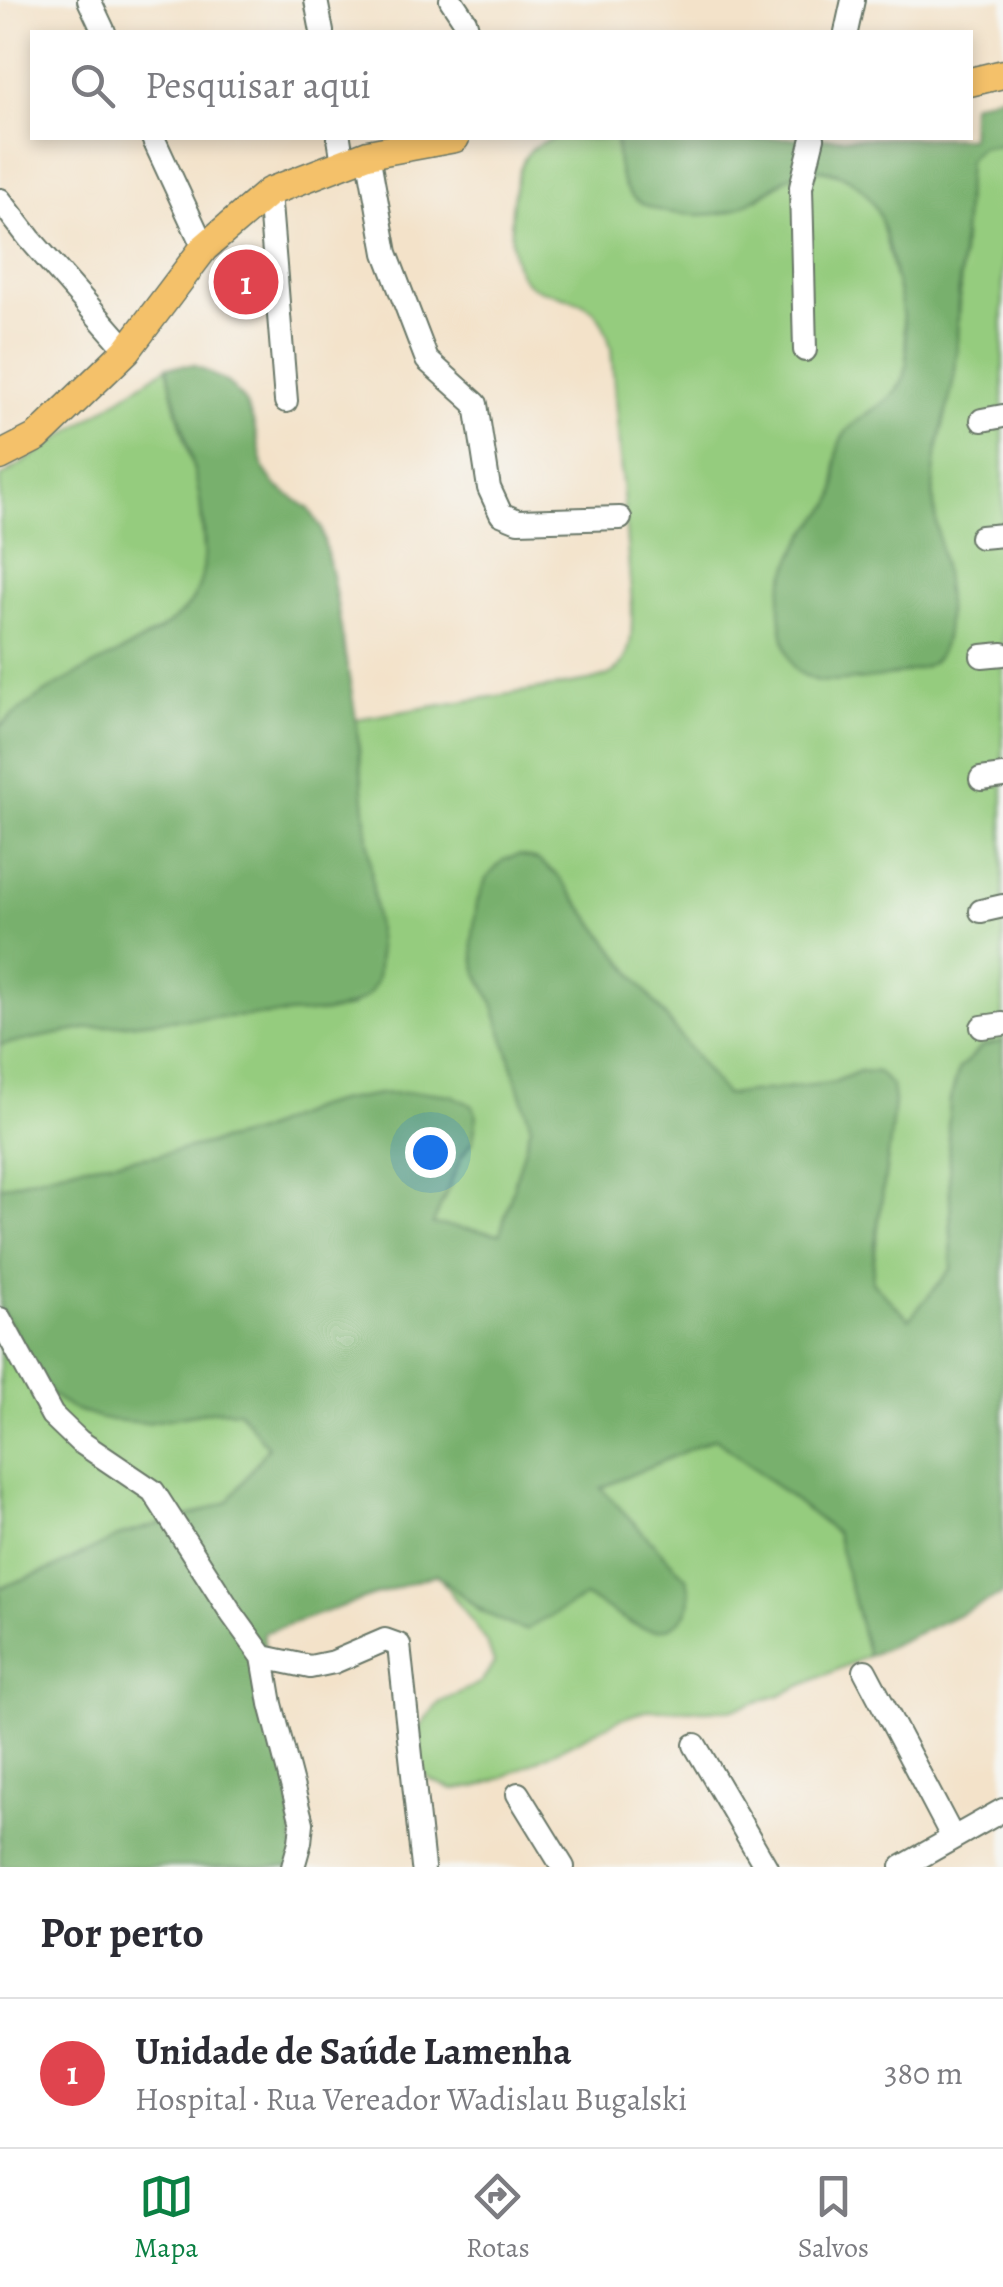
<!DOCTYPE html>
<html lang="pt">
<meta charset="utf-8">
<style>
:root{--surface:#fff;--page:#f2f2f3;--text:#2b2b33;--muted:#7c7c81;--line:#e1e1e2;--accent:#0b8043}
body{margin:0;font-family:Alegreya,serif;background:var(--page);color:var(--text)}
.you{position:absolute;left:430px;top:1152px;width:35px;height:35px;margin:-25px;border:8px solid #fff;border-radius:50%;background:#1a73e8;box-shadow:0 0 0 15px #1a73e833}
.badge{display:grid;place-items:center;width:65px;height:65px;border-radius:50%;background:var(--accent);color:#fff;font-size:32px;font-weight:700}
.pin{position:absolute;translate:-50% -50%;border:5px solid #fff;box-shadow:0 2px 10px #0006}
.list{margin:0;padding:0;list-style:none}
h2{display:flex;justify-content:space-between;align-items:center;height:130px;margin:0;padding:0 40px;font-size:42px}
h2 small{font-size:32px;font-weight:400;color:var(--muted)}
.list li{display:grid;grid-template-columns:65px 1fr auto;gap:30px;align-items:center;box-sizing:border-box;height:150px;padding:0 40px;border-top:2px solid var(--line)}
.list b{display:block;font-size:38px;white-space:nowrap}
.list p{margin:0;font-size:32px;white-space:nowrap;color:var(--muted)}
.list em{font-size:32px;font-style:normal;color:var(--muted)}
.icon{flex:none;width:55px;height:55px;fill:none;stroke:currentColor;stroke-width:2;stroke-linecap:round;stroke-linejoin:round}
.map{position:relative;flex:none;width:1003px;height:1867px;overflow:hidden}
.search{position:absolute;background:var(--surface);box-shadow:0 5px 15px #0003;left:30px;right:30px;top:30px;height:110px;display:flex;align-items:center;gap:25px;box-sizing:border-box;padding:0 35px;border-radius:0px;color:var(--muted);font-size:38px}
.sheet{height:280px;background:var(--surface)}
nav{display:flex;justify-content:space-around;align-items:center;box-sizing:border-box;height:140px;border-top:2px solid var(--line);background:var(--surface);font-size:28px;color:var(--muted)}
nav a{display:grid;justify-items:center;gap:5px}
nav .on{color:var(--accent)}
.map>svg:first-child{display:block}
.green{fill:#95cc7e;stroke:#5a8459;stroke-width:2.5}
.forest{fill:#78b06d;stroke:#4c7650;stroke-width:2.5}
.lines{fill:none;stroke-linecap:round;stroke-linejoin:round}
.minor-casing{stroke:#697768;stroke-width:26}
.major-casing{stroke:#697768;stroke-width:31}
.minor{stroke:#fff;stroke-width:22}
.major{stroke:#f4c16a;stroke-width:28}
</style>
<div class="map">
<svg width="1003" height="1867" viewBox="0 0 1003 1867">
<rect width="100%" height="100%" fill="#f6f6f2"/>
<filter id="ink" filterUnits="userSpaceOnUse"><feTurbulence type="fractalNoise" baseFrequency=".01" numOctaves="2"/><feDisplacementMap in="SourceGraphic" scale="20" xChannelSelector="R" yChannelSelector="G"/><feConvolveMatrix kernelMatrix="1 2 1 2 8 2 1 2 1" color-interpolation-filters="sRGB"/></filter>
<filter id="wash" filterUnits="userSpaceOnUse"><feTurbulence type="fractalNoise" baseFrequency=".0048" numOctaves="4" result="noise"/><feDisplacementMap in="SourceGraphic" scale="40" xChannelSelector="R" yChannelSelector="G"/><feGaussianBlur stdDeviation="2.25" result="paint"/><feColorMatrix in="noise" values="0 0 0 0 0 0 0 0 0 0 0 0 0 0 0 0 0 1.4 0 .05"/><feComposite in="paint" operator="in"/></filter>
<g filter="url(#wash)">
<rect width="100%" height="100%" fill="#f3e2c9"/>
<path class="green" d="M558 138H616L618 164 758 199 792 175 822 170 847 177 865 190 880 215 901 304 907 355 905 378 891 398 865 415 836 462V490L832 503 805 535 817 680 896 675 934 503 933 464 955 372 968 159 980 147 1003 145V1041L983 1046 959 1069 950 1100 948 1126 952 1268 909 1320 872 1282C877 1221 889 1161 894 1101L860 1071 832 1083 725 1095 558 876 476 969 493 1003 531 1126 500 1234 432 1225 462 1156 473 1140 426 1092 380 1094 338 1101 313 1108 255 1133 159 1155 80 1166 0 1187V1045L89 1028 163 1020 327 1012 352 1007 379 958 356 719 589 681C596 679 606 677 612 673 634 659 632 628 632 605L611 348C600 304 588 305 548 292 537 289 529 286 522 277 504 254 510 171 530 151 537 144 549 139 558 138Z
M167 367 176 408 199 489 205 563 201 584 189 605 171 623 13 715 0 727V478Z
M0 1308 24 1345 146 1423 216 1410 240 1411 268 1447 229 1502 0 1588Z
M715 1437 836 1533 868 1656 780 1695 730 1710H646L620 1719 502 1778 477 1787 453 1789 430 1780 420 1769 416 1742 421 1724 439 1703 481 1682 494 1663 487 1642 437 1574 481 1612 585 1597 599 1602 633 1625 687 1579 601 1488Z"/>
<path class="forest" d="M1003 94V145L980 147 968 160C965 207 961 255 958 303 957 325 958 348 955 371 948 420 930 451 934 504 937 543 961 628 936 659 923 675 839 684 819 681 814 680 803 675 798 672 785 660 779 618 780 600 782 578 793 555 804 537 811 524 825 515 832 502 841 484 832 461 840 442 852 414 891 408 903 380 916 352 891 256 882 224 871 184 830 156 789 177 769 187 753 204 731 211 704 219 641 216 626 189 617 174 617 154 616 138H970L971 104Z
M194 365 228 383 244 401 253 421 264 469 275 485 309 509 321 528 333 580 356 719 377 930C380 982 383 1000 327 1012L163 1020 89 1028 0 1045V727C36 693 81 672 125 650 147 638 171 626 188 606 230 556 180 426 167 367Z
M519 855 538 860 558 876 725 1095 832 1083 860 1071 878 1072 892 1086 894 1101 890 1142 875 1244 872 1282 909 1319 952 1268 948 1126 950 1100 959 1069 983 1046 1003 1041V1594L868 1656 836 1533 715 1438 601 1488 687 1579C691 1595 693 1610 678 1622 646 1647 615 1608 585 1597L525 1630C485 1618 468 1600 437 1574L263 1633 273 1730 289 1770 295 1867H0V1588L56 1567 124 1534 195 1514 228 1502 268 1447 239 1411 216 1410 146 1423 101 1419 70 1408 51 1394 0 1308V1187L80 1166 159 1155 255 1133 313 1108 338 1101 380 1094 426 1092 451 1095 473 1106 477 1116 473 1140 462 1156 433 1224 500 1234 531 1126 493 1003 476 969 472 943 477 902 486 879 503 860Z"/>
</g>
<g filter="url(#ink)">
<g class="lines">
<g class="minor-casing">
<path id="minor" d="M89 0 104 32
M316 0 322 32
M451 0 465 21 468 32
M846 32 853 0
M153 138 204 248
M339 138 343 163
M368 154 386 253 427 360 476 404 489 488 501 514 518 521 620 518
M269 192 286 401
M0 200 30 239 127 350
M805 350 801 187 813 138
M982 420 1003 416
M981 537 1003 535
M982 656 1003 654
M981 779 1003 776
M981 911 1003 906
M982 1027 1003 1024
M0 1319 52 1415 79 1441 153 1491 232 1614 263 1657 310 1667 334 1662 385 1640 399 1645 423 1867
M263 1657 271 1704 302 1823 300 1842 293 1867
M865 1671 953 1838
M695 1745 766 1867
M518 1794 563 1867
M902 1867 1003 1810"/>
</g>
<g class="major-casing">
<path id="major" d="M970 82 1003 74
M0 456 37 437 127 350 204 248 269 192 368 154 455 138"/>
</g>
<use href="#minor" class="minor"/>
<use href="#major" class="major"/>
</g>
</g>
</svg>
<div class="you"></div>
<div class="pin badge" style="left:246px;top:282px;background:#e0444e">1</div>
<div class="search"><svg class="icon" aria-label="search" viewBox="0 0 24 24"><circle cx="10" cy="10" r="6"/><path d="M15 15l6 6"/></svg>Pesquisar aqui</div>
</div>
<section class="sheet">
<h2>Por perto<small></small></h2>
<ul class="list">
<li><span class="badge" style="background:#e0444e">1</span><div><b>Unidade de Saúde Lamenha</b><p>Hospital · Rua Vereador Wadislau Bugalski</p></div><em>380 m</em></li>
</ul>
</section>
<nav>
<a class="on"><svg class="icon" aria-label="map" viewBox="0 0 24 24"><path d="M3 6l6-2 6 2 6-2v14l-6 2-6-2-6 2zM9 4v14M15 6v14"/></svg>Mapa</a>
<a><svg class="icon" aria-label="directions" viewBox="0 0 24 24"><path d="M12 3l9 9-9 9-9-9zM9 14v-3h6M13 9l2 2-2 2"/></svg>Rotas</a>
<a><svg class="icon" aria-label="saved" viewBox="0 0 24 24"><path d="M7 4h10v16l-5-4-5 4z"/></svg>Salvos</a>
</nav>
